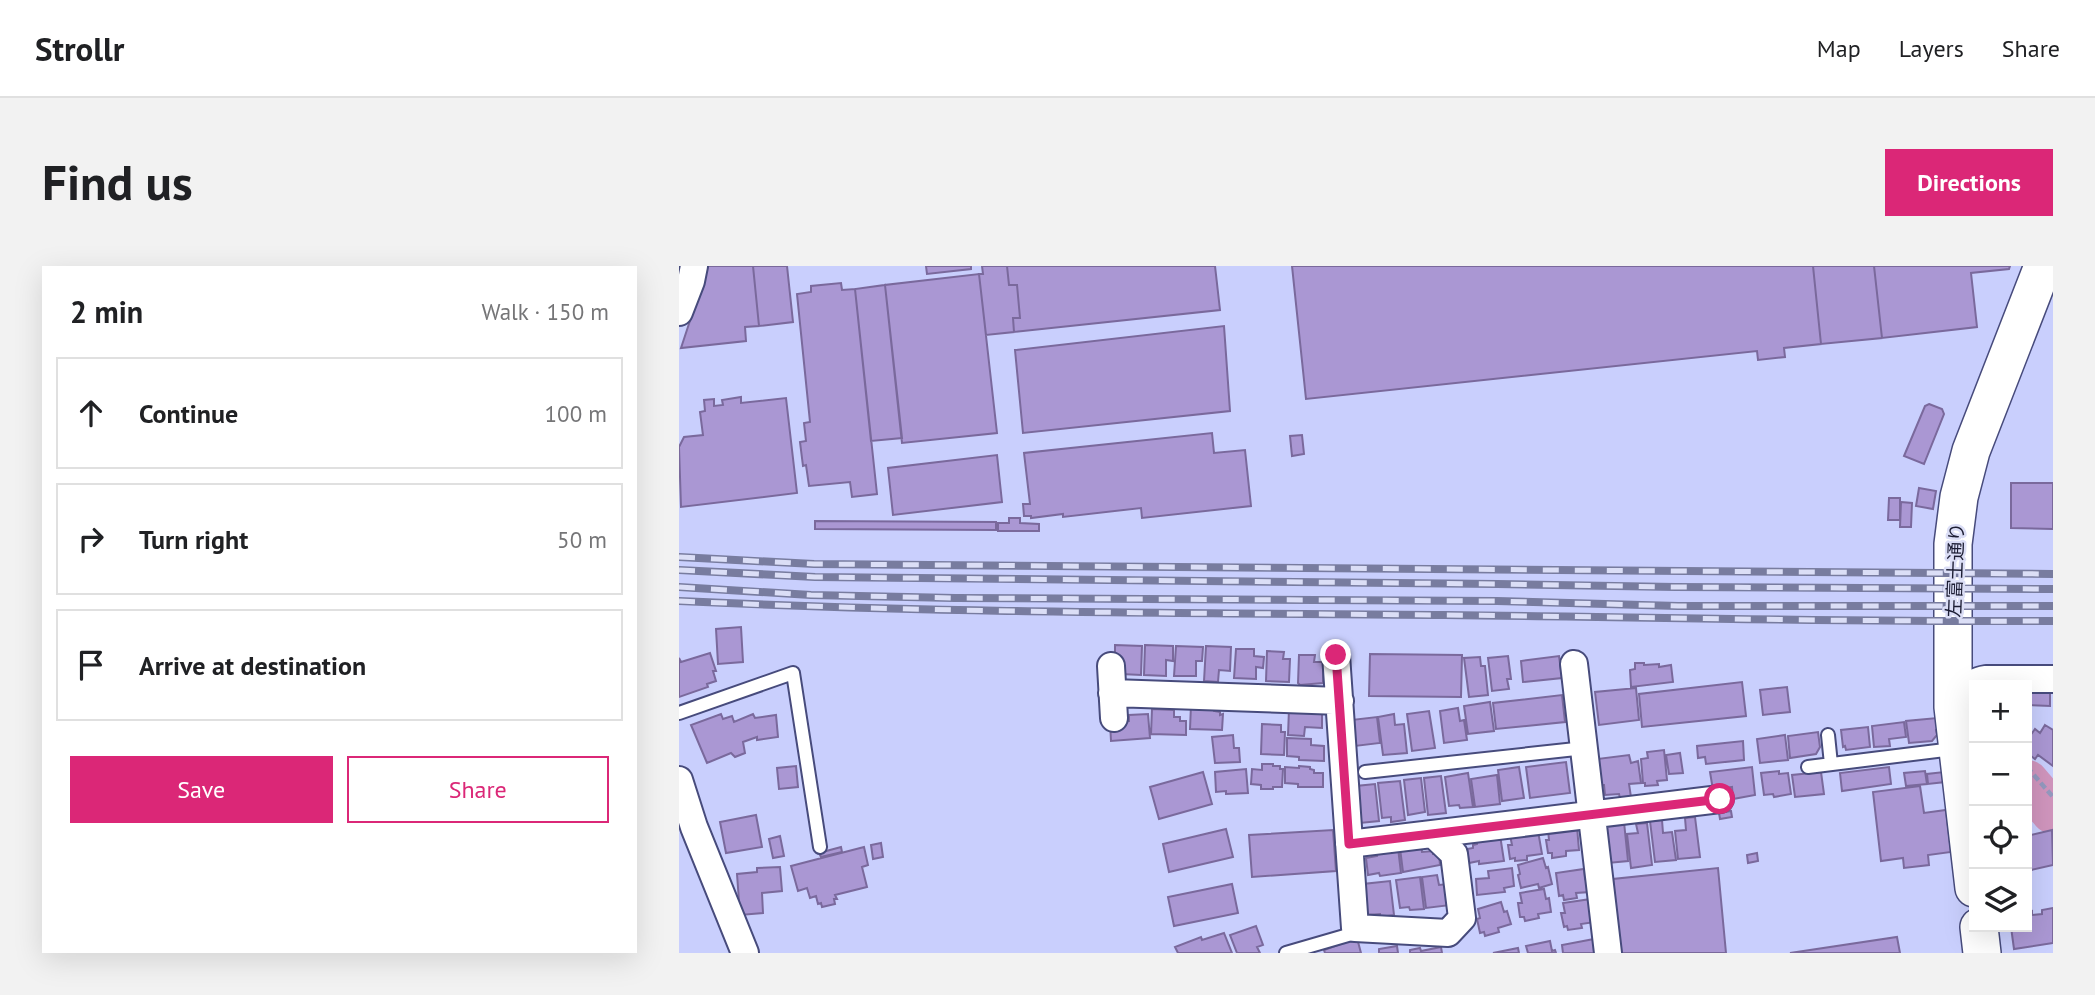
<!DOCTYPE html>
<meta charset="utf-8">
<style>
:root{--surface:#fff;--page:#f2f2f2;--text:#202124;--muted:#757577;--line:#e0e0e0;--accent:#db2777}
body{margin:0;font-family:"PT Sans","Noto Sans JP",sans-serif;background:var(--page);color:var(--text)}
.controls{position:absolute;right:21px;bottom:21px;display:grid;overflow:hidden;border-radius:0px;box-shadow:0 7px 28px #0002}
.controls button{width:63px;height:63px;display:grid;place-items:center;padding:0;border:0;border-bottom:2px solid var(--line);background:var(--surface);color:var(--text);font:35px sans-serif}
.stop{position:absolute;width:21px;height:21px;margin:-16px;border:5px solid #db2777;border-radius:50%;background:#fff}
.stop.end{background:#db2777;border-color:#fff;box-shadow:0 2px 7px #0008}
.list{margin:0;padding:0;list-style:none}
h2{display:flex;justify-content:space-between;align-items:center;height:91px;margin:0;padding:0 28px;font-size:30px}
h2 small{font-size:23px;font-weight:400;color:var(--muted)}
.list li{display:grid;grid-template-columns:46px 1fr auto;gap:21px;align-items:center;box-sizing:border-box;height:112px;margin:0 14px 14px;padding:0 14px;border:2px solid var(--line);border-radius:0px}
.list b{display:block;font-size:26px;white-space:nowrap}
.list em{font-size:23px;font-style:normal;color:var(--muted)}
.actions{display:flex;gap:14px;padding:21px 28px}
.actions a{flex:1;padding:16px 0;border:2px solid var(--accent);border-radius:0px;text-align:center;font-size:24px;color:var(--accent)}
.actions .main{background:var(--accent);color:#fff}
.icon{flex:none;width:38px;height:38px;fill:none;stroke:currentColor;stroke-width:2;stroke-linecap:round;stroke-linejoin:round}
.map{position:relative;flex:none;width:1374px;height:687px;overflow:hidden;border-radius:0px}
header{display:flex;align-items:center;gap:42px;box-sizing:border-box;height:98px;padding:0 35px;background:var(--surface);border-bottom:2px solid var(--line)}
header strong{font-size:33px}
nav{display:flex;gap:38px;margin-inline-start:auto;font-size:24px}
.intro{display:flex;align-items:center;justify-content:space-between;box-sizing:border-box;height:168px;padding:0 42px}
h1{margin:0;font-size:49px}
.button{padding:18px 32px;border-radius:0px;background:var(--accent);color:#fff;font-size:24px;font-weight:700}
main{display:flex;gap:42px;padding:0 42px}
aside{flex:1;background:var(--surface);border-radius:0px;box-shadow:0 7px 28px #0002}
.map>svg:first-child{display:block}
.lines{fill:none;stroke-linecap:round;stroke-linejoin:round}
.river{stroke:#d095bd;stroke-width:44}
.building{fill:#aa97d3;stroke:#7a699c;stroke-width:2}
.lane-casing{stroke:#474b7c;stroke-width:16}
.street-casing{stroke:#474b7c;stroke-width:30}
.secondary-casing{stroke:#474b7c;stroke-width:40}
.path{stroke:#9499bf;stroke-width:4.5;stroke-dasharray:7 3.5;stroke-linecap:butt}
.lane{stroke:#fff;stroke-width:12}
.street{stroke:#fff;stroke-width:26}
.secondary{stroke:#fff;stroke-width:37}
.rail-casing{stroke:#787c9f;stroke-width:8}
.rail{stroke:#dbdef6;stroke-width:5;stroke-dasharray:16;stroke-linecap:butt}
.route{stroke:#db2777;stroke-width:9}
.labels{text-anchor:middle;stroke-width:5;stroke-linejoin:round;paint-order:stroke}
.street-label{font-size:19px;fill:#1c1d33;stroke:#dbdef6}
</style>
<header>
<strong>Strollr</strong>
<nav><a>Map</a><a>Layers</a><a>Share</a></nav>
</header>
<div class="intro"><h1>Find us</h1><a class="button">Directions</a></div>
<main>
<aside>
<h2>2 min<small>Walk · 150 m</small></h2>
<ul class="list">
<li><svg class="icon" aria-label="ahead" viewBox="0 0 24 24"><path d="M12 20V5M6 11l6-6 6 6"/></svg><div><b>Continue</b></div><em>100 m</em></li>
<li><svg class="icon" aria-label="right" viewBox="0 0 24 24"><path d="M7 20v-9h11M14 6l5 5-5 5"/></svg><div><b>Turn right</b></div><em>50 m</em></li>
<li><svg class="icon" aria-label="arrive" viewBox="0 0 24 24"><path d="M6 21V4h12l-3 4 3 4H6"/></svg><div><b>Arrive at destination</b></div></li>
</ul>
<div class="actions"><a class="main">Save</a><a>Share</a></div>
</aside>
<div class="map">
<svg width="1374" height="687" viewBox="0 0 1374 687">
<rect width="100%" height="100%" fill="#c9cffd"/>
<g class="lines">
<path class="river" d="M1348 516 1374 546"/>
</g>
<path class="building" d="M29 0H74L80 60 66 61 67 75 2 82Z
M74 0H108L114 56 80 60Z
M247 0H292V3L248 8Z
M303 0H328L330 19H338L341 52H334L335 66 307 69 300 8H304Z
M328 0H536L541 44 335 66 334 52H341L338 19H330Z
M613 0H1134L1142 78 1105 82 1106 91 1079 94 1078 85 627 133Z
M1134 0H1195L1203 72 1142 78Z
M1195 0H1331L1330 3 1292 7 1298 61 1203 72Z
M300 8 318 167 223 177 206 19Z
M162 17 163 24 176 23 198 228 173 231 171 216 130 220 127 199 124 200 121 176 127 175 125 157 131 156 118 28 132 26V20Z
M206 19 223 172 192 175 176 23Z
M545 60 551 145 344 167 336 84Z
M62 131V137L107 132 118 227 2 241 0 181 5 171 24 169 21 146 26 145 25 134 35 133V140L44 139 43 134Z
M1250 138 1263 143 1265 148 1245 198 1225 190 1246 140Z
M533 167 535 187 566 184 572 240 463 252 462 242 384 251V248L352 252V250H345L344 238H351L345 187Z
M623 169 625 188 613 190 611 170Z
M318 189 323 236 214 249 209 202Z
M1332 217H1374V263L1332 262Z
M1240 222 1257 225 1254 243 1237 240Z
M1210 232H1221V254H1209Z
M1222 236 1233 237 1232 261H1221Z
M330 252H341V257L360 258V265H319V257H330Z
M136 255 317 256V264L136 263Z
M62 361 64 396 39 398 37 363Z
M436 379 463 380 462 409 442 408 436 393Z
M466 379 494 380V395L487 394V410L465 409Z
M497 380 524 381 523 395H517V410H495Z
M527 380 552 381 551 405 540 404 539 416 525 415Z
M557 383H575V390L585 391 584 402 577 401V413L555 412Z
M588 385 605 386 604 393H611L610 416 587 415Z
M31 387 37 405H34L37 415 28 418 29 421 0 431V392L2 396Z
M691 388 783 389 782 431 690 430Z
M620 389H636L635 396H644V417L621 419 619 417Z
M829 390 832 413H828L830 423 813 425 809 392Z
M880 390 883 412 844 416 842 395Z
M801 391 802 400H806L809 429 790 431 785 392Z
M956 397H965V399L980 398V401L992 399 994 416 952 421 951 404 956 403Z
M1063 416 1067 450 963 461 960 428Z
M1348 420 1371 421V440L1348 439Z
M1108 421 1111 446 1084 449 1081 424Z
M957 422 960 454 920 459 916 426Z
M883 429 886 456 817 463 814 437Z
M811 436 815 465 789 468 785 440Z
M512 439 535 440V445L541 446V449L544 448 543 464 511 463Z
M779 442 781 455 785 454 788 474 765 477 761 445Z
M473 443 495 444V451H501V455H507V469L472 468Z
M610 443 643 444V462L626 461 625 470 609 469Z
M750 445 756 482 733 485 728 448Z
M42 448 44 453 53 450 55 456 74 448 76 452 97 449 99 471 78 474V471L64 476 66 487 56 491 52 487 28 497 12 459Z
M469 448 471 472 432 475 431 456 450 455V449Z
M715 448 716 459 725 458 728 487 704 489 699 451Z
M698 451 701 477 676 480 672 454Z
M1258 452 1259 463 1257 464 1258 469 1253 475 1230 477 1227 455Z
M1225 456 1227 471 1210 473 1211 480 1195 481 1193 460Z
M583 458 602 459V466H606L605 489 582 488Z
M1366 459 1374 464V500L1359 489 1356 493 1348 487V474L1356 463 1361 467Z
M1189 461 1191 481 1167 484 1166 480 1164 481 1162 464Z
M1139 466 1141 481 1137 488 1111 492 1109 470Z
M554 469 555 482H560L561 496 536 497 533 471Z
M1106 469 1109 494 1081 497 1078 473Z
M608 472 632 473V479L645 480V495L620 494V491L608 490Z
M1064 475 1065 494 1027 498 1026 491 1019 492 1018 480Z
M985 484 988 514 978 515 979 519 966 520V517H964L962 493 969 492 968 486Z
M1001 487 1004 507 990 508 987 489Z
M950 489 952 497 959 495 962 517 950 518 952 531 941 532 940 528 926 529 925 519H921L918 493Z
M887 496 891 527 851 532 847 501Z
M583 498H594V500H601V503H604L603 521H594V523H582V519L572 518 573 503 583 504Z
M117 500 119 521 100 523 98 502Z
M620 500 631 501V503L635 504V507H644V521H619V518L606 517V501L620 502Z
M840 501 845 532 823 535 819 504Z
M1073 501 1076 529 1054 533 1053 521 1034 524 1031 506Z
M1210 501 1212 518 1163 525 1161 507Z
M567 503 569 527 547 528V525L537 526 536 506Z
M1100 505V508L1109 507 1112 528 1095 531 1094 528 1085 529 1082 507Z
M1246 505 1248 518 1227 520 1225 507Z
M524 506 533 538 480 553 471 521Z
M1142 506 1145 528 1116 531 1113 509Z
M1265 506 1266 516 1249 518 1248 508Z
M789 507 794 541 781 542 780 539 770 540 766 511Z
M818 509 821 538 796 541 792 513Z
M762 510 767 547 749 549 745 512Z
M742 512 746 546 729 549 725 514Z
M721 515 726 554 712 556V551L703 552 699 517Z
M696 518 700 555 681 557 677 520Z
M1241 520 1245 547 1267 544 1272 586 1249 589 1250 599 1225 602 1224 592 1202 595 1194 526Z
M1052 545 1053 551 1041 553 1040 547Z
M77 549 83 581 47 587 41 556Z
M1016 551 1021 591 999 593 996 565 1007 564 1006 552Z
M983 554 984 567 993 566 997 594 976 596 971 555Z
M945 556 949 595 929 597 925 559Z
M968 557 973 599 952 602 948 568 959 567 957 558Z
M898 561 900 584 887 585V590L873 592V587H869L867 574H870L869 564Z
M547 563 554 591 490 606 484 578Z
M654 564 657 605 573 611 570 569Z
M1373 564 1374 599 1348 605V570Z
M859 565 863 588 848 590V594L836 595V592L831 593 829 579H833L831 569Z
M821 569 825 595 800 598V595L790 597 788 583 794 582V579L798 578V572Z
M101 570 105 590 94 592 90 573Z
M202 577 204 591 194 593 192 579Z
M742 579 743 586 754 585V588H760L761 599 724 606 721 582Z
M162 581 163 586 142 591 140 587Z
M185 581 189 599 183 601 188 621 156 629 158 633H155L156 638 143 641 142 637 139 638 137 630 131 632 128 622 119 625 112 600Z
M719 582 722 607 701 610 700 607 689 609 687 592 698 590 697 584Z
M1078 587 1079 595 1069 597 1068 589Z
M864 592 867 602 869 601 873 618 860 622 859 618 842 622 839 609 841 608 839 599Z
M101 601 103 625 83 627 84 647 61 649 58 608 78 606V602Z
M833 602 835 620 825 622 826 626 798 629 797 613 810 612 809 605Z
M1039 602 1047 687H941L934 613Z
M905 603 906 613 910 612 911 626 897 627 898 632 885 634 884 629 880 630 877 607Z
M758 609 760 619 769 618 772 639 747 642 743 611Z
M741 611 745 643 731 644 730 641 721 642 717 614Z
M711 615 715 649 701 651V648L688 649 684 618Z
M553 618 559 647 495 660 489 631Z
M865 623 867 633 870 632 872 646 859 648 860 652 846 655 845 651H841L839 637H843L841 627Z
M912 633 916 656 902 658 903 662 889 664 888 660 885 661 882 647H886L884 637Z
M822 636 825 646 828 645 832 658 819 662 820 666 806 670 805 666 801 667 798 653 801 652 799 643Z
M1374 642V677L1335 683 1332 661H1348V646L1353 645V649L1363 648V644Z
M577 660 584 679 578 681 581 687H558L551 669Z
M545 667 553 687H499L496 681 522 671 523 674Z
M1218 671 1221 687H1111Z
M678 672 682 687H646L645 684Z
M915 673 917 687H884L883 679Z
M871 675 873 685 876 684 877 687H849L847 680Z
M718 680 719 687H700V683Z
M762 681 763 687H731V684L741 682 742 685Z
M839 682 840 687H814Z"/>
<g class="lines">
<g class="lane-casing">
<path id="lane" d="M0 447 114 407 141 581
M1149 469 1152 498
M1129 501 1274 483
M686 506 906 482
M607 687 676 667V662"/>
</g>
<g class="street-casing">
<path id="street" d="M0 46 12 15 15 0
M657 389 676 662 769 667 783 652 775 588 754 568
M895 398 929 687
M432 400 435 452
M433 427 661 435
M1287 452C1289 433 1285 416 1307 413H1374
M0 514 15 561 66 687
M670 578 1041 533"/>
</g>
<g class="secondary-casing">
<path id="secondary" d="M1295 622 1274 441V278L1280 231 1292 185 1364 0
M1300 661 1303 687"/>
</g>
<path class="path" d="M1348 501 1374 531"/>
<use href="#lane" class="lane"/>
<use href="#street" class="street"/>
<use href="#secondary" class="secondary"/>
<g class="rail-casing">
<path id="rail" d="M0 291 135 298 1374 308
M0 304 136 311 818 318 996 321 1374 323
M0 321 132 329 276 332 818 335 999 340H1374
M0 335C255 347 511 347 766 349 969 351 1171 356 1374 355"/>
</g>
<use href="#rail" class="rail"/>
</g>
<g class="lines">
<path class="route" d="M657 389 670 578 1041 533"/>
</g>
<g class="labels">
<g class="street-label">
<text transform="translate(1276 304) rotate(-88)" y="7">左富士通り</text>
</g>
</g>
</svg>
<div class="controls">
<button>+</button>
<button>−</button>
<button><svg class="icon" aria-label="locate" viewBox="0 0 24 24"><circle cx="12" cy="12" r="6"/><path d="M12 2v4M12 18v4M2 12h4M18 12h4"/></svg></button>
<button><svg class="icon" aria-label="layers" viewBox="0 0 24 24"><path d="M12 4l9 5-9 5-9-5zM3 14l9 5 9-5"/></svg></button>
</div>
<div class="stop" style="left:1041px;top:533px"></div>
<div class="stop end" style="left:657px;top:389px"></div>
</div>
</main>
